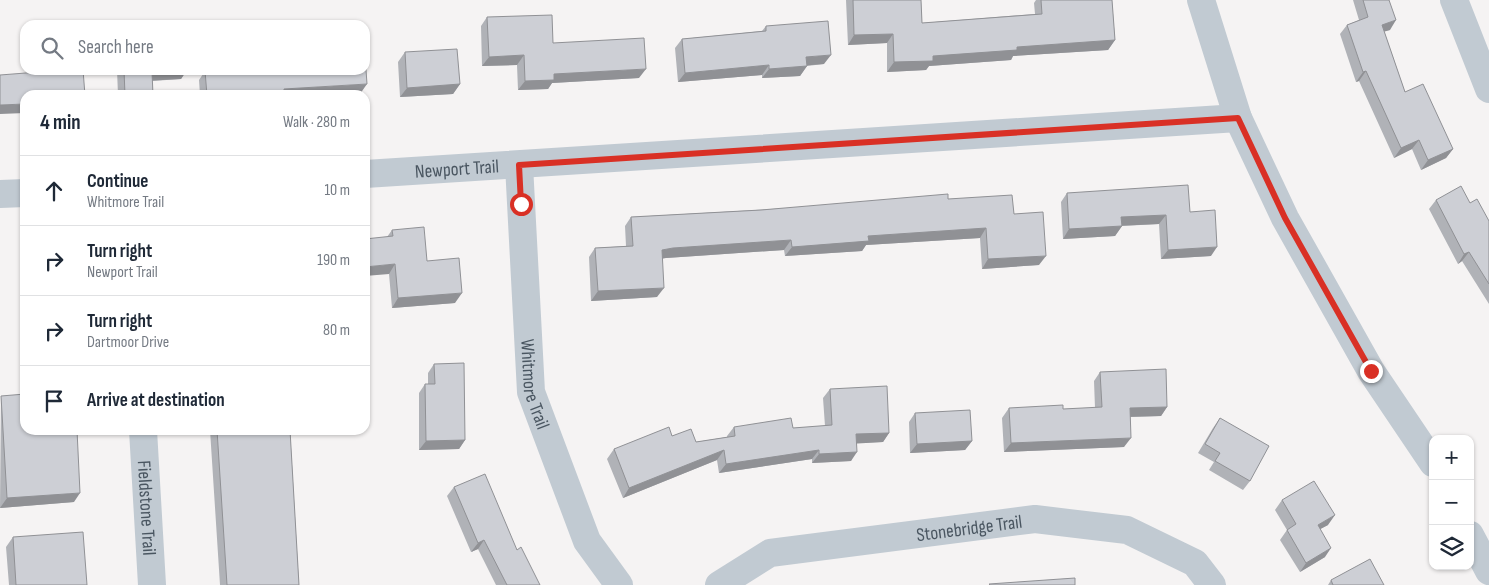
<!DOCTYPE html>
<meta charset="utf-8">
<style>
:root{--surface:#fff;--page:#f6f6f7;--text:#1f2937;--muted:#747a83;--line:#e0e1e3}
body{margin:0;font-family:"Sofia Sans Condensed",sans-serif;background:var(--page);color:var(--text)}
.controls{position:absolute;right:15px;bottom:15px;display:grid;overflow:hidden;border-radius:10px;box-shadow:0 1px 4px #0004}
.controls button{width:45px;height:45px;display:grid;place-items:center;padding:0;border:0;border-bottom:1px solid var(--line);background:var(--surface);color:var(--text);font:25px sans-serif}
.stop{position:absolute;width:15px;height:15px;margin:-11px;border:4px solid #d93025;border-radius:50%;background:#fff}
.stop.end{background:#d93025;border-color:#fff;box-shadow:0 1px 5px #0008}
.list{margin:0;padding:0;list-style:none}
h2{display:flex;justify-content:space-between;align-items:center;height:65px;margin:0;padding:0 20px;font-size:21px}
h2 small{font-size:16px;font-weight:400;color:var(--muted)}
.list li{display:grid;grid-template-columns:32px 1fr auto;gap:15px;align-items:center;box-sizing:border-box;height:70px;padding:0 20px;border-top:1px solid var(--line)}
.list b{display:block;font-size:19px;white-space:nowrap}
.list p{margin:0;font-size:16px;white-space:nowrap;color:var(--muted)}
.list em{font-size:16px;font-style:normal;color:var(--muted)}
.icon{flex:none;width:28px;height:28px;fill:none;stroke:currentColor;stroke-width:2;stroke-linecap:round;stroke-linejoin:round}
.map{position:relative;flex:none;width:1489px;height:585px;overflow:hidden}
.search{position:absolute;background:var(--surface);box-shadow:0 1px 4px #0004;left:20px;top:20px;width:350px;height:55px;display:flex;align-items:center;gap:12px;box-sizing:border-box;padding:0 18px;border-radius:15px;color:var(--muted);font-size:19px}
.panel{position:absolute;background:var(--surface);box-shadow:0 1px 4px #0004;left:20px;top:90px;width:350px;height:345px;border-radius:15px}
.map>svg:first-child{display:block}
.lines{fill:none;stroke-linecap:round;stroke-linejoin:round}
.minor{stroke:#c1cad2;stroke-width:28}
.wall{fill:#b0b2b7}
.shaded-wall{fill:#909195}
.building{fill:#cdcfd5;stroke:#909195}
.route{stroke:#d93025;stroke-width:6}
.labels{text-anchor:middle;stroke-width:4;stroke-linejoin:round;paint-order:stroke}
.street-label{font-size:19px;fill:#4a5661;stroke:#fff}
</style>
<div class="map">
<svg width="1489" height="585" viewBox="0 0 1489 585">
<rect width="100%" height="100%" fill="#f5f3f3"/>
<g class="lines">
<g class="minor">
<path d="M1201 0 1238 118 1285 218 1371 371 1433 463"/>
<path d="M1454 0 1489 89"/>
<path id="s1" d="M519 165 531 392 587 541 619 585"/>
<path id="s2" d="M365 174 1238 118"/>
<path d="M0 194 25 193"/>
<path id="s3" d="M143 430 152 585"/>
<path d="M1470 535 1489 571"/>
<path id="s4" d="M719 585 770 553 1035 519 1127 530 1195 563 1212 585"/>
</g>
</g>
<path class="wall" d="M846 0H921L922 23 1035 14 1034 3 1036 0H1112L1115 40 1108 50 1013 56 1011 60 929 66 926 70 887 72V43L848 45Z
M1353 0H1389L1390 30 1384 31 1405 92 1453 149 1446 158 1421 170 1412 149 1394 158 1359 81 1356 82 1340 34 1347 25 1359 20Z
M487 17 553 43 639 78 552 83 548 89 518 90 517 65 482 66 481 26Z
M766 26 824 64 807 66 800 76 762 78V75L678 82 675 48 682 39 762 31Z
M405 52 460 84 453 94 400 97 398 62Z
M117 70H187L181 79 152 81 153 95H118Z
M205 71 360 94 337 95H200L199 80Z
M1067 193 1190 212 1211 256 1161 259 1159 224 1122 226 1115 236 1063 239 1061 202Z
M948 199 1014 214 1039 265 982 269 980 238 866 245 862 251 785 256 784 250 666 258H663L657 297 591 301 589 257 595 248 626 246 625 226 631 217Z
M1436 200 1470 203 1489 221V304L1462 261 1458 264 1429 209Z
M392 230 427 261 455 303 392 308 389 274 387 237Z
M434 364 465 440 459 449 419 450V393L425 384H428V373Z
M1100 372 1167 407 1161 416 1130 417 1124 447 1004 452 1002 418 1009 408 1063 409 1095 408 1094 381Z
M830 389 889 433 883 442 857 443 851 461 812 463V459L719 473 717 460 623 498 607 459 614 449 672 436 696 442 727 437V436L734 427 793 428 825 426 823 398Z
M1 396 74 502 0 508Z
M915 413 972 441 965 450 910 453 909 422Z
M1220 418 1250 481 1243 490 1209 470 1214 462 1198 453 1213 428Z
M210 430H290L299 585H220Z
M454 487 517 550 540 585H496L478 549 471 552 447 496Z
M1282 500 1328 525 1320 529 1325 557 1300 572 1280 540 1287 530 1275 510Z
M13 537 87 585H9L6 547Z
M1331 580 1384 585H1328Z"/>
<path class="shaded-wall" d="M1396 20 1390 30 1376 34 1382 25Z
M893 34 887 43 848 45 854 35Z
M1115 40 1108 50 1013 56 1011 60 929 66 926 70 887 72 894 62 933 56 1017 47Z
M524 55 517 65 482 66 489 57Z
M831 55 824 64 799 66 806 57Z
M769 65 762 75 678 82 685 73Z
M807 66 800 76 762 78 769 69Z
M646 69 639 78 552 83 548 89 518 90 525 81 554 74Z
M187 70 181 79 145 81 152 72Z
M1366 71 1359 81 1356 82 1363 72Z
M367 84 360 94 337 95H250L284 89Z
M460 84 453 94 400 97 407 88Z
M25 104V113L0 114V105Z
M1419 140 1412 149 1394 158 1401 148Z
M1453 149 1446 158 1421 170 1428 160Z
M1166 215 1159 224 1115 226 1121 217Z
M1122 226 1115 236 1063 239 1069 229Z
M986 228 980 238 866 245 862 251 785 256 792 247 868 236Z
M791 240 784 250 666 258 656 260 662 250 673 248Z
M1217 247 1211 256 1161 259 1168 250Z
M1469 252 1462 261 1458 264 1464 254Z
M1046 256 1039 265 982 269 988 259Z
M395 264 389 274 365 276V267Z
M664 288 657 297 591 301 598 291Z
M462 293 455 303 392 308 398 298Z
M1167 407 1161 416 1123 417 1130 408Z
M889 433 883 442 849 444 856 434Z
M1131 438 1124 447 1004 452 1011 443Z
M465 440 459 449 419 450 426 441Z
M972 441 965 450 910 453 917 444Z
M724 450 717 460 623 498 629 488Z
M819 450 812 459 719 473 726 464Z
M857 452 851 461 812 463 819 454Z
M80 493 74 502 0 508 7 498Z
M1335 515 1328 525 1311 534 1318 525Z
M484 540 478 549 471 552 478 543Z
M1331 548 1325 557 1300 572 1306 563Z"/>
<path class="building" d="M853 0H921L922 23 1042 14 1041 0H1112L1115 40 1017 47V50L933 56V61L894 62 893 34 854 35Z
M1363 0H1389L1396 20 1382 25 1405 92 1423 84 1453 149 1428 160 1419 140 1401 148 1366 71 1363 72 1347 25 1368 17Z
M552 15 553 43 644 38 646 69 554 74V80L525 81 524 55 489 57 487 17Z
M828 21 831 55 806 57 807 66 769 69V65L685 73 682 39 766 31V26Z
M457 49 460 84 407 88 405 52Z
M365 56 367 84 284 89V93L250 95H207L205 71 218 70H365Z
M64 70H83L85 95H25V104L0 105V75Z
M124 70H183L152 72 153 95H125Z
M1188 185 1190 212 1215 210 1217 247 1168 250 1166 215 1121 217 1122 226 1069 229 1067 193Z
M1461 186 1470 203 1477 199 1489 221V284L1469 252 1464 254 1436 200Z
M948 194V199L1012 195 1014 214 1043 212 1046 256 988 259 986 228 868 236 869 241 792 247 791 240 673 248 662 250 664 288 598 291 595 248 633 246 631 217 761 210Z
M424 227 427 261 459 258 462 293 398 298 395 264 365 267V239L393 236 392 230Z
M464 363 465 440 426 441 425 384H435L434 364Z
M1166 369 1167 407 1130 408 1131 438 1011 443 1009 408 1063 405V409L1102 407 1100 372Z
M887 386 889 433 856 434 857 452 819 454V450L726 464 724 450 629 488 614 449 669 427 672 436 691 429 696 442 735 436 734 427 791 418 793 428 832 425 830 389Z
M25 394V430H77L80 493 7 498 1 396Z
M970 410 972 441 917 444 915 413Z
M1220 418 1269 446 1250 481 1215 461 1220 453 1205 444Z
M217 430H290L299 585H227Z
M485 474 517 550 521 547 540 585H507L484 540 478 543 454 487Z
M1314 481 1335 515 1318 525 1331 548 1306 563 1287 530 1296 524 1282 500Z
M83 532 87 585H16L13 537Z
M1370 559 1384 585H1333L1331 580Z
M1075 578V585H990L989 584Z"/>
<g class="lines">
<path class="route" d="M521 204 519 165 1238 118 1285 218 1371 371"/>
</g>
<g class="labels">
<g class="street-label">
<text dy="7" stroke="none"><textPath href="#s2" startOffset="92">Newport Trail</textPath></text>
<text dy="7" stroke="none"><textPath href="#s1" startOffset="220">Whitmore Trail</textPath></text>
<text dy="7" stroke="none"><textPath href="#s3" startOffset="78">Fieldstone Trail</textPath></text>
<text dy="7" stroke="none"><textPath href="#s4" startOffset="261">Stonebridge Trail</textPath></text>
</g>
</g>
</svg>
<div class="controls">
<button>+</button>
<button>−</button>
<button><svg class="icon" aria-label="layers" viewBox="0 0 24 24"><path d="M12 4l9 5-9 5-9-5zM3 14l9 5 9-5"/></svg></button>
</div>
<div class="stop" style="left:521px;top:204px"></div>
<div class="stop end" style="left:1371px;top:371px"></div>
<div class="search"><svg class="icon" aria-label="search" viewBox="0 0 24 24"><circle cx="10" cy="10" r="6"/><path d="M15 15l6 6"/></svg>Search here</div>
<section class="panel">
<h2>4 min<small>Walk · 280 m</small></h2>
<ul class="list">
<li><svg class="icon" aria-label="ahead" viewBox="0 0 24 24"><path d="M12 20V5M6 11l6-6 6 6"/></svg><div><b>Continue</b><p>Whitmore Trail</p></div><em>10 m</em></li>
<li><svg class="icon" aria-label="right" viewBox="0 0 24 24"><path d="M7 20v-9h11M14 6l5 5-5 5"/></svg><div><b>Turn right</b><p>Newport Trail</p></div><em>190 m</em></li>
<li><svg class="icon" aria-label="right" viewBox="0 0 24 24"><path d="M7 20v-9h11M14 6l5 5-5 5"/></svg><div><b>Turn right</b><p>Dartmoor Drive</p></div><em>80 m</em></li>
<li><svg class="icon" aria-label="arrive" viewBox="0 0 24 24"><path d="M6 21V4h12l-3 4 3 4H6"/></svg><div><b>Arrive at destination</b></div></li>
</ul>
</section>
</div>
